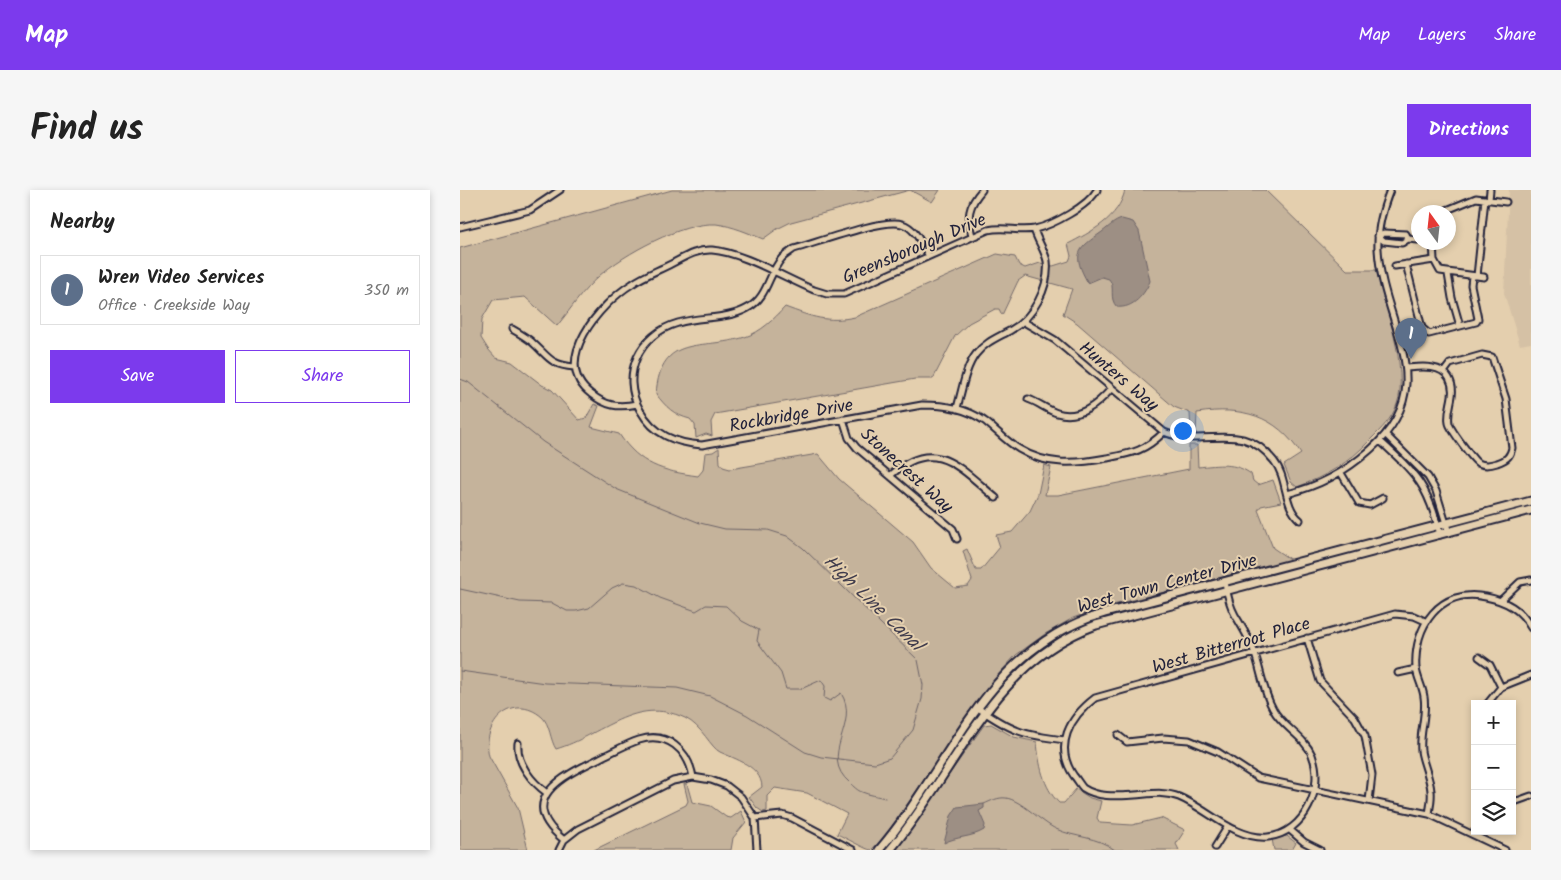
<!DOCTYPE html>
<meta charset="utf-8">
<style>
:root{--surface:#fff;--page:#f6f6f6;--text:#222;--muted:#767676;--line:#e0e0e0;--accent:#7c3aed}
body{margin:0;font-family:Kalam,sans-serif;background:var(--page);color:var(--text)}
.controls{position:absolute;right:15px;bottom:15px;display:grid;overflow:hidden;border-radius:0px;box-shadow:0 2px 8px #0003}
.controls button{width:45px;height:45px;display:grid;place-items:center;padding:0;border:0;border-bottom:1px solid var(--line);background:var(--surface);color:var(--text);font:25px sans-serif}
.compass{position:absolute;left:951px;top:15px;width:45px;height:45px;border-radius:50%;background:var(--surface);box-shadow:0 2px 8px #0003;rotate:345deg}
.you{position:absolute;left:722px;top:240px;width:18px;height:18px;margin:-12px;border:4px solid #fff;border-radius:50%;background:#1a73e8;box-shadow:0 0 0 8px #1a73e833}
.badge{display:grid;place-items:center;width:32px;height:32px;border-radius:50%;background:var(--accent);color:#fff;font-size:16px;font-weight:700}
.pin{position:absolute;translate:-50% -41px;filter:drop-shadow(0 1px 2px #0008)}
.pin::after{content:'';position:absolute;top:26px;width:18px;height:15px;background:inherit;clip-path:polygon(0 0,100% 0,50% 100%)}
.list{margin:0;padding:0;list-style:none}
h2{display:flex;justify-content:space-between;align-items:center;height:65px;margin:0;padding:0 20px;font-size:21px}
h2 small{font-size:16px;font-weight:400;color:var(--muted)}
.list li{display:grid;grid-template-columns:32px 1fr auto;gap:15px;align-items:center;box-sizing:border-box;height:70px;margin:0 10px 10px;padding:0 10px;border:1px solid var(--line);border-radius:0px}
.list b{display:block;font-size:19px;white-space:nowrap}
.list p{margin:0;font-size:16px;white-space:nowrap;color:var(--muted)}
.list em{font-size:16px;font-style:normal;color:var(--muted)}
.actions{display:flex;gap:10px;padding:15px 20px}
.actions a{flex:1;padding:11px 0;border:1px solid var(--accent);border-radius:0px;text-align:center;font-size:18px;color:var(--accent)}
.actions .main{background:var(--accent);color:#fff}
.icon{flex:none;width:28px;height:28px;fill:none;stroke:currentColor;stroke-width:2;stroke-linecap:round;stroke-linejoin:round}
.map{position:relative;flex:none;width:1071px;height:660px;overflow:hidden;border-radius:0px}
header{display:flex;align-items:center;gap:30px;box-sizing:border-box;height:70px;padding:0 25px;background:var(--accent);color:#fff}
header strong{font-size:24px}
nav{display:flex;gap:28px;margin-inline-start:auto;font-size:18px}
.intro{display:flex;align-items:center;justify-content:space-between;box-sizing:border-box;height:120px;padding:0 30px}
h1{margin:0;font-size:35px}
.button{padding:12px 22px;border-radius:0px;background:var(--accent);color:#fff;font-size:18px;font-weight:700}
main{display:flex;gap:30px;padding:0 30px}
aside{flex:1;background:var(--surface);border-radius:0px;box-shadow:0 2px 8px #0003}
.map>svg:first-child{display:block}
.built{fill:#d5c1a5}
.green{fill:#c5b39b;stroke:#746a6b}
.water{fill:#9d8f84;stroke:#6c6367}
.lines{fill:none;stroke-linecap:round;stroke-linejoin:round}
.stream{stroke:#6c6367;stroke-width:1}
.street-casing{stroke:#22223b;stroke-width:9}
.secondary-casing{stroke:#22223b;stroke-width:11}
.street{stroke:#e4cfae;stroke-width:5}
.secondary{stroke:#e4cfae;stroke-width:7}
.labels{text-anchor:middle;stroke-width:4;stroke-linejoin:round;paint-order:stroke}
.street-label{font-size:18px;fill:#22223b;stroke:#e4cfae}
.water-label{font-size:19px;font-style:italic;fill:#413d4d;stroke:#e4cfae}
</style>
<header>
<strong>Map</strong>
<nav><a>Map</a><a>Layers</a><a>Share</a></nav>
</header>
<div class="intro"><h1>Find us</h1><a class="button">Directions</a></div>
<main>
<aside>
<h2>Nearby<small></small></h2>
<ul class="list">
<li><span class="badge" style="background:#5c6f8a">1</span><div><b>Wren Video Services</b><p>Office · Creekside Way</p></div><em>350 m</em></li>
</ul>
<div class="actions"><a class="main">Save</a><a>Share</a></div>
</aside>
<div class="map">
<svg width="1071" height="660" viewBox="0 0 1071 660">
<rect width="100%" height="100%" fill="#e4cfae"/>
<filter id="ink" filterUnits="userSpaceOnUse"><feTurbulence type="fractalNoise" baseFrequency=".02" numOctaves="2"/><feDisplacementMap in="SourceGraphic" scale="10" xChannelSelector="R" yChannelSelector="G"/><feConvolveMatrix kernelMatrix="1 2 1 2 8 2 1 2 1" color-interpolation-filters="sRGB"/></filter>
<g filter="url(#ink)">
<path class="built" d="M1049 0H1071V153L1060 155 1044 103Z"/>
<path class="green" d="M212 0H480L472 12 450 0 331 32 317 39 303 49C288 43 273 36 256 34 222 32 164 64 139 86 123 100 110 120 97 136L65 107 33 110 22 129 21 148 28 159 36 168 52 172 82 195 92 200 119 230 126 228 134 214 139 216 131 237 159 244C180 275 202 281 238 286L243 280 245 263 253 262 259 258 260 273 263 277 270 279 358 264 379 289 453 352 471 378 495 398 508 396 512 390 503 361 507 359 516 380H521L540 357 536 345 552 342 570 321 578 304 584 275 591 277 585 305H598L729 279V255H737L738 277C758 275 775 272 791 284L793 291 798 295 813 290 821 312 801 316 798 320 813 358 831 370 641 418 613 428 585 444 556 465 534 489 423 649 411 660C407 660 384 647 377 644L387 624 347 603 315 598 307 606V621L303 622 297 618 289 607 302 597C301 576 275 569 260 562 251 558 242 536 225 528 175 505 141 546 96 559 90 550 90 534 82 527 53 502 21 533 29 566L58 618 68 660H0V58Z
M665 0H805L887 80H916C925 114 949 181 937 214 932 229 921 239 910 250 889 273 866 286 837 297L831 292 824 275 841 264C816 225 782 216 737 223L736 244H731L730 223 714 217 617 133 603 124 612 99 565 86 558 91 542 125 539 119H535L509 133 495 146 473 189H455L255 224 251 232 252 246 246 244 236 248 235 235 230 229C214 225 206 217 196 204 201 142 241 161 285 147 301 142 314 129 325 117 352 127 367 133 395 127L537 64 555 67 559 75 565 78 580 73 593 76 609 71 611 66 608 54C631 42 659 28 665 0Z
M531 534 554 547 577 552C579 574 583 597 599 613H604L616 599 630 608 641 611 637 628 640 633 672 635 701 628 725 640 716 654 719 660H436L524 535Z
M224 594H227L232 612 251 616 266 627 271 628 281 621 286 632 273 648 271 660H134L226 615 228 611Z
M827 646 836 653 832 660H814L812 649Z"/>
<path class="water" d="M662 29 673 32 679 41 690 91C685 104 673 119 657 117 648 108 656 97 649 89L642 87 628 93C611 63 618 59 642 42 649 37 654 31 662 29Z
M524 614V618L519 621 525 635 524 640C511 648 497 646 484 653L491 626 497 617Z"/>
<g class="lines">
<path class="stream" d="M0 189 8 192 83 252 156 299 240 333 265 339 308 340 327 346 343 358 458 470 463 495 462 509 453 540 430 568 415 573 361 567 345 562 287 525 250 506 217 498 85 493 0 481
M0 399 60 412 92 413 107 421H116L129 418 152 398 163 393 176 395 200 408 236 421 246 415 266 416 282 431 299 440 297 451 321 483 326 499H341L361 490 365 496 364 508 370 511 381 503C401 535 357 565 390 593 393 596 398 601 402 602 409 605 418 606 425 608
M524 614C531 611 538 607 546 608 561 610 581 632 596 639 615 648 637 646 655 660"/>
<g class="street-casing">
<path id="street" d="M1029 10 1030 0
M982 22 1016 8 1046 12
M0 37 70 20 100 0
M924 43 946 44 948 49 942 53 924 51 918 46Z
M512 46C507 26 508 16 522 0
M948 49 958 50
M973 52 974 70 980 81 1024 87
M469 66C462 55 456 38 442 34 423 28 356 53 334 59 330 62 325 65 322 68 308 84 308 107 288 118 267 130 241 126 218 133 179 144 160 185 180 220 194 245 215 253 242 255L462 215C485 215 507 218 526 232 537 241 547 252 559 259 587 276 616 274 647 268 673 263 685 261 704 242
M946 74 962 138 969 144 1016 132 1018 129 1011 95 1012 86
M935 76 974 70
M988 84 992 108 1000 136
M1017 86 1025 9
M564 132 595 150 704 242C747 260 780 228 814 271 828 288 823 316 840 330
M52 139C59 143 66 147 72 152 89 167 90 175 114 177
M946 178C960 177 981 174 989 188 998 204 986 217 989 233 990 239 1014 271 1018 273 1025 276 1030 275 1037 273 1046 270 1050 267 1052 258L1046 209 1032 167 1022 165 990 174 984 182
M568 209C578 212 587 220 597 223 620 230 638 214 652 198
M177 214C158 218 146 216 131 204 89 172 141 113 172 94 183 86 197 81 209 75 223 68 236 59 252 60 282 62 325 88 354 100L367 104H384L528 40C544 36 559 42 575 39 593 35 628 16 637 0
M497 218C502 201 505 178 516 164 525 152 539 147 551 140 573 128 590 97 587 71 585 61 577 50 574 39
M383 229 389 248 397 258 493 339 497 349
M926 245 968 287 976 301 989 343
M920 251C957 285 968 295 980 345
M881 283 899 313 910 315 923 308
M430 286C474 245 499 277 536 308
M827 304C859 296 884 283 910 260 984 195 922 135 918 59 917 39 923 18 930 0
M765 392C767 403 769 415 775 425 782 437 789 448 794 461 801 480 803 502 813 519 822 537 844 546 852 565 865 597 845 643 808 647 775 650 748 619 719 607 704 601 690 604 675 605 658 606 638 608 623 598 620 595 617 589 614 586 593 556 610 527 635 508L935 424 954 426 965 431
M1041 410 1060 392 1071 390
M847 448 860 491 895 528 905 546 912 585 909 611
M1019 467 1030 475 1041 497
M938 483 956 479
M1027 514 1041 497 1071 485
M518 518C553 542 563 545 605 550
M658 545 667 552 703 548 729 550 758 562 798 588 969 624 1045 660
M58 553C56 573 72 592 87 603
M1052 610 1057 611 1071 606
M969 624C970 617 972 608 971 601 970 587 963 574 961 561 959 543 967 525 964 507 963 497 957 488 956 478 953 437 980 397 1026 407 1046 411 1061 419 1071 438
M295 628 322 625 332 628 393 660
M830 640 844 652 860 660
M104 650C53 609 105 585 140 568 153 562 166 554 179 550 207 541 228 560 233 587
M755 657 768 636
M99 660 104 650 118 639 213 591 233 587 251 590 267 596 281 607 295 628 297 660"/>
</g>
<g class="secondary-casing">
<path id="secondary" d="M419 660C493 574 525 457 645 423L1071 311
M430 660C497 580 531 473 636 435L1071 320"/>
</g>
<use href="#street" class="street"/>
<use href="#secondary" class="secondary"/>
</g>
</g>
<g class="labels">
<g class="street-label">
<text transform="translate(454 58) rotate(-23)" y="6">Greensborough Drive</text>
<text transform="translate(659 186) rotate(40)" y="6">Hunters Way</text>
<text transform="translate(331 225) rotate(-10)" y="6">Rockbridge Drive</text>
<text transform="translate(447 280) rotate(42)" y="6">Stonecrest Way</text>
<text transform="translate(707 393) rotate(-15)" y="6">West Town Center Drive</text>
<text transform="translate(771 455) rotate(-16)" y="6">West Bitterroot Place</text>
</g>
<g class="water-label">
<text transform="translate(414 412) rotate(44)" y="7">High Line Canal</text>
</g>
</g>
</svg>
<div class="controls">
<button>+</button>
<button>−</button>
<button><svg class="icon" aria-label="layers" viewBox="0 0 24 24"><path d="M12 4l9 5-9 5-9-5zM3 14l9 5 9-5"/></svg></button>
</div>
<svg class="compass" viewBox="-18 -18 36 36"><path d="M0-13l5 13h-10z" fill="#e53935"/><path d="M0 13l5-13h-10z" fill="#767676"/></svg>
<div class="you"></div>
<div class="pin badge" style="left:951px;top:169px;background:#5c6f8a">1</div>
</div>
</main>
